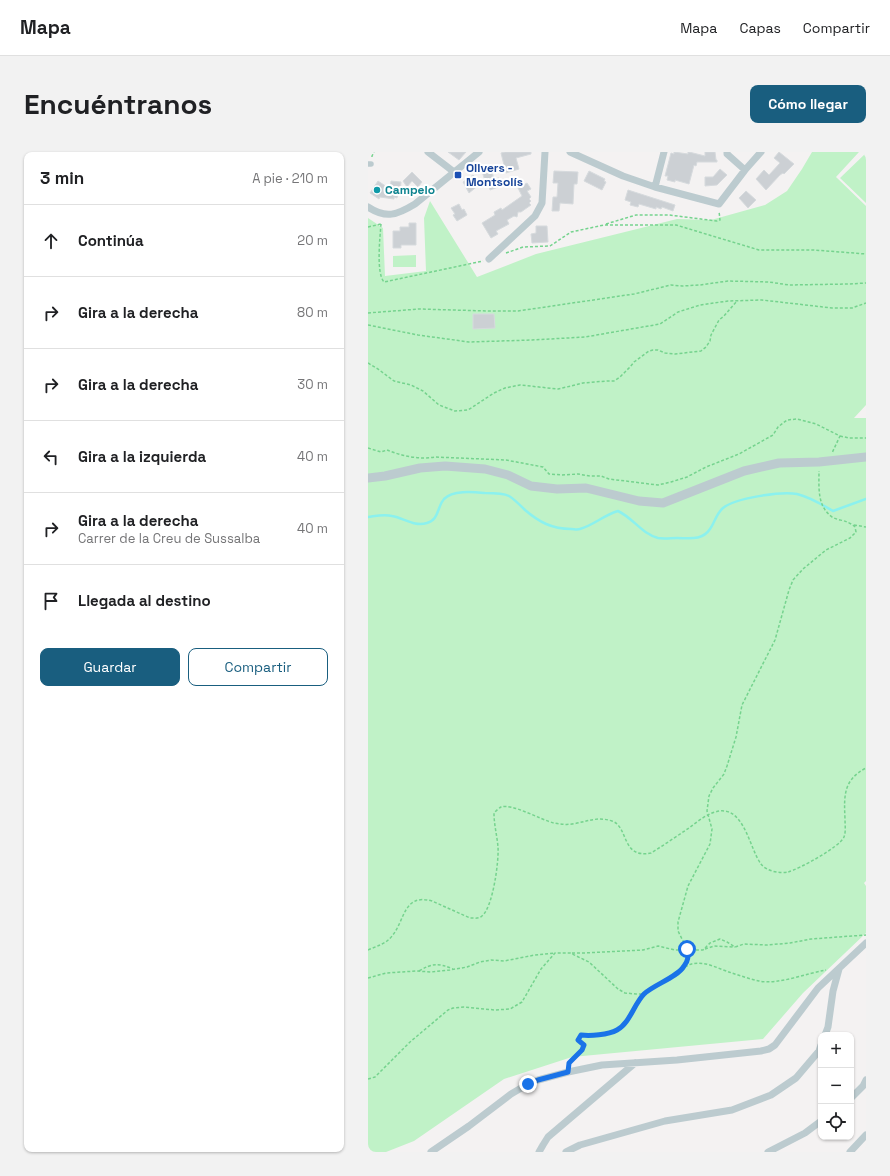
<!DOCTYPE html>
<html lang="es">
<meta charset="utf-8">
<style>
:root{--surface:#fff;--page:#f2f2f2;--text:#202124;--muted:#757577;--line:#e0e0e0;--accent:#195e7f}
body{margin:0;font-family:"Space Grotesk",sans-serif;background:var(--page);color:var(--text)}
.controls{position:absolute;right:12px;bottom:12px;display:grid;overflow:hidden;border-radius:8px;box-shadow:0 1px 3px #0004}
.controls button{width:36px;height:36px;display:grid;place-items:center;padding:0;border:0;border-bottom:1px solid var(--line);background:var(--surface);color:var(--text);font:20px sans-serif}
.stop{position:absolute;width:12px;height:12px;margin:-9px;border:3px solid #1a73e8;border-radius:50%;background:#fff}
.stop.end{background:#1a73e8;border-color:#fff;box-shadow:0 1px 4px #0008}
.list{margin:0;padding:0;list-style:none}
h2{display:flex;justify-content:space-between;align-items:center;height:52px;margin:0;padding:0 16px;font-size:17px}
h2 small{font-size:13px;font-weight:400;color:var(--muted)}
.list li{display:grid;grid-template-columns:26px 1fr auto;gap:12px;align-items:center;box-sizing:border-box;height:72px;padding:0 16px;border-top:1px solid var(--line)}
.list b{display:block;font-size:15px;white-space:nowrap}
.list p{margin:0;font-size:13px;white-space:nowrap;color:var(--muted)}
.list em{font-size:13px;font-style:normal;color:var(--muted)}
.actions{display:flex;gap:8px;padding:12px 16px}
.actions a{flex:1;padding:9px 0;border:1px solid var(--accent);border-radius:8px;text-align:center;font-size:14px;color:var(--accent)}
.actions .main{background:var(--accent);color:#fff}
.icon{flex:none;width:22px;height:22px;fill:none;stroke:currentColor;stroke-width:2;stroke-linecap:round;stroke-linejoin:round}
.map{position:relative;flex:none;width:498px;height:1000px;overflow:hidden;border-radius:8px}
header{display:flex;align-items:center;gap:24px;box-sizing:border-box;height:56px;padding:0 20px;background:var(--surface);border-bottom:1px solid var(--line)}
header strong{font-size:19px}
nav{display:flex;gap:22px;margin-inline-start:auto;font-size:14px}
.intro{display:flex;align-items:center;justify-content:space-between;box-sizing:border-box;height:96px;padding:0 24px}
h1{margin:0;font-size:28px}
.button{padding:10px 18px;border-radius:8px;background:var(--accent);color:#fff;font-size:14px;font-weight:700}
main{display:flex;gap:24px;padding:0 24px}
aside{flex:1;background:var(--surface);border-radius:8px;box-shadow:0 1px 3px #0004}
.map>svg:first-child{display:block}
.green{fill:#c0f2c7}
.lines{fill:none;stroke-linecap:round;stroke-linejoin:round}
.stream{stroke:#8bf1ee;stroke-width:2.5}
.building{fill:#ccd0d4;stroke:#d6dadd}
.path{stroke:#75d38e;stroke-width:1.5;stroke-dasharray:3 2;stroke-linecap:butt}
.pedestrian{stroke:#bccbcf;stroke-width:5.5}
.minor{stroke:#bccbcf;stroke-width:7}
.tertiary{stroke:#bccbcf;stroke-width:9}
.route{stroke:#1a73e8;stroke-width:5}
.transit-dot{fill:#1a4fb4;stroke:#fff;stroke-width:1.5}
.culture-dot{fill:#0f9aa8;stroke:#fff;stroke-width:1.5}
.labels{text-anchor:middle;stroke-width:4;stroke-linejoin:round;paint-order:stroke}
.transit-label{font-size:12px;font-weight:bold;fill:#164399;stroke:#fff;text-anchor:start}
.culture-label{font-size:12px;font-weight:bold;fill:#0d838f;stroke:#fff;text-anchor:start}
</style>
<header>
<strong>Mapa</strong>
<nav><a>Mapa</a><a>Capas</a><a>Compartir</a></nav>
</header>
<div class="intro"><h1>Encuéntranos</h1><a class="button">Cómo llegar</a></div>
<main>
<aside>
<h2>3 min<small>A pie · 210 m</small></h2>
<ul class="list">
<li><svg class="icon" aria-label="ahead" viewBox="0 0 24 24"><path d="M12 20V5M6 11l6-6 6 6"/></svg><div><b>Continúa</b></div><em>20 m</em></li>
<li><svg class="icon" aria-label="right" viewBox="0 0 24 24"><path d="M7 20v-9h11M14 6l5 5-5 5"/></svg><div><b>Gira a la derecha</b></div><em>80 m</em></li>
<li><svg class="icon" aria-label="right" viewBox="0 0 24 24"><path d="M7 20v-9h11M14 6l5 5-5 5"/></svg><div><b>Gira a la derecha</b></div><em>30 m</em></li>
<li><svg class="icon" aria-label="left" viewBox="0 0 24 24"><path d="M17 20v-9H6M10 6l-5 5 5 5"/></svg><div><b>Gira a la izquierda</b></div><em>40 m</em></li>
<li><svg class="icon" aria-label="right" viewBox="0 0 24 24"><path d="M7 20v-9h11M14 6l5 5-5 5"/></svg><div><b>Gira a la derecha</b><p>Carrer de la Creu de Sussalba</p></div><em>40 m</em></li>
<li><svg class="icon" aria-label="arrive" viewBox="0 0 24 24"><path d="M6 21V4h12l-3 4 3 4H6"/></svg><div><b>Llegada al destino</b></div></li>
</ul>
<div class="actions"><a class="main">Guardar</a><a>Compartir</a></div>
</aside>
<div class="map">
<svg width="498" height="1000" viewBox="0 0 498 1000">
<rect width="100%" height="100%" fill="#f4f2f2"/>
<path class="green" d="M444 0H491L468 25 498 54V253L486 266H498V729L496 731 498 734V781L435 841 395 887 204 905 136 927 46 989 18 1000H0V66L15 76 17 124 58 119 56 66 62 49 109 125 168 102 265 78 309 67 343 68 397 53 419 39 434 17Z
M498 1V51L472 26Z
M48 103V115H25V104Z"/>
<g class="lines">
<path class="stream" d="M0 365C8 364 16 362 24 364 36 366 46 375 59 371 71 368 69 355 76 347 85 338 105 340 117 341 123 341 135 341 141 344 146 347 152 353 157 358 171 370 184 377 203 377 206 377 209 378 212 377 226 373 236 363 250 359 265 366 274 382 290 386 296 387 303 386 309 386 321 386 334 389 342 377 347 370 348 362 355 356 367 346 414 339 429 342 442 345 453 352 465 359L498 347"/>
</g>
<path class="building" d="M80 0H98L91 8Z
M137 0H163V2L148 6 151 17 138 21 133 1Z
M306 0 320 2V0H321L337 4V0H347L348 8H349V10H329L328 14 326 13 321 32 307 28V30L299 28 300 24H297L303 1 306 2Z
M411 0 426 12 416 22 415 21 412 23 398 38 388 27 396 18 401 23 412 11 406 6Z
M122 13 126 27 131 26 133 34 122 38 119 27 117 29 113 16Z
M352 17 359 23 349 33 337 34V25H345Z
M186 19 210 20 209 32H206L205 52 192 51 191 59H184L185 45H189L190 31H185Z
M221 19 237 27 236 29 238 30 234 38 216 29Z
M44 20 54 30 50 35 44 29 39 35 35 29Z
M105 23 112 32 101 41 95 30Z
M10 29 22 37 23 29 33 30 32 42H30L29 46 26 45V47L12 45 11 47 2 41Z
M159 31 163 37 159 39 163 45 161 47 163 49 161 51 163 53 153 60H150L149 65 146 64 139 68 141 72 128 79 130 82 123 86 114 71 127 63 126 60 133 56 134 58 154 44 150 36Z
M260 38 307 53 305 59 294 55 293 57 288 55V57L271 52 270 55 262 53 263 50 257 48Z
M378 39 388 48 380 56 371 46Z
M91 52 94 58 96 57 99 63 89 69 85 63 87 62 83 56Z
M41 71H48V93H33V96H25V79H32V75H41Z
M168 74H179L180 90 164 91 163 82 168 81Z
M105 162H126L127 176 105 177Z"/>
<g class="lines">
<path class="path" d="M4 5V4L6 0
M13 72C12 85 8 121 16 130L115 109
M238 72 268 63H301L349 69 352 68 351 59
M0 75 13 72
M138 101 155 95 182 94 203 80 236 73H308L391 98H446L498 102
M0 161 51 157 120 159H150L266 142 303 133 314 134 332 133 360 129 401 130 421 133 481 132 498 131
M0 173 50 183 101 190 164 188 217 185 292 172 310 160 332 153 360 149 394 148 464 156H484L498 151
M0 211 10 217 26 229 43 233 55 239 71 253 87 259 100 258 126 241 137 236 152 233 190 237 203 234 215 231 239 229H246L252 225 262 215 266 210 281 199 285 198H290L297 201 307 202 333 199 338 195 342 189 343 183 351 168 356 164 369 149
M472 284 481 286H498
M0 296 13 300 19 298C34 304 52 308 67 305L138 308 175 315 181 322 194 323 210 322 222 324H233L241 327 290 333 303 330 319 325 338 315 371 302 405 283 410 275 419 268 429 267 448 272 472 284 464 301
M486 373 498 375
M337 797 346 794 367 795
M0 798C9 794 18 792 24 784 37 769 35 741 64 749L102 766C106 766 111 767 114 764 125 755 131 709 130 695 129 683 126 673 126 661 128 659 131 656 133 655 144 651 173 668 186 671 192 672 198 673 204 672 218 670 229 664 244 669 261 675 253 707 283 701 296 693 309 684 321 676 329 670 337 663 347 660 376 651 381 696 393 712 398 719 412 722 420 720 431 717 472 695 476 685 478 680 477 673 477 667 476 644 475 628 498 616
M204 801H216L275 798 290 794 307 798H335L342 791 352 787 359 790 367 795 376 792 399 793 422 791 443 787 498 783
M317 815C332 805 350 817 364 821 373 824 382 827 391 829 411 833 439 821 458 818
M51 819C64 811 71 811 85 817
M0 826 18 821 48 819 63 820 82 818 99 815 112 810 123 808 136 809 167 803 187 801
M201 912V911L214 898 216 893 210 888 213 883 220 884 240 881 250 878 256 872 276 842 316 816 320 808 319 797 310 779V770L320 734 342 692 344 677 339 659 341 644 345 636 356 622 359 614 368 585 374 553 407 488 421 438 425 428 435 417 458 398 482 386 488 380 487 375C485 373 482 371 479 370 475 368 469 368 464 365 449 354 451 336 451 319
M0 927 7 925 42 890 80 858 85 856 96 855 127 858 142 857 154 850 173 817 187 801H202L221 810 250 837 257 841 268 842H276"/>
<path class="pedestrian" d="M0 12H3"/>
<path class="minor" d="M60 0 86 20
M202 0 255 24 287 35 351 52 377 18 393 0
M359 0V2L377 18
M287 35 296 0
M0 55C18 67 29 63 47 52L111 0
M121 107 167 64 174 51 177 0
M457 883 460 875 465 839 471 817
M483 946 495 934 498 928
M63 1000 101 974 143 942 160 932 170 928 200 920 234 913 309 908 393 899 401 897 407 893 450 836 498 791
M171 1000 175 993 180 985 267 911
M198 1000 212 993 297 969 364 958 403 943 428 926 451 899 453 893
M400 1000 437 981 453 969
M482 1000 498 983"/>
<path class="tertiary" d="M0 326 17 324 52 316 77 314 117 317 140 323 163 334 189 337 218 336 271 349 295 351 376 319 411 311 451 310 498 305"/>
</g>
<g class="lines">
<path class="route" d="M160 932 170 928 200 920 201 911 214 898 216 893 210 888 213 883C222 884 240 883 249 878 262 871 266 852 276 842 285 833 310 825 316 814 321 808 320 804 319 797"/>
</g>
<rect class="transit-dot" x="86" y="19" width="8" height="8" rx="2"/>
<circle class="culture-dot" cx="9" cy="38" r="4"/>
<g class="labels">
<g class="transit-label">
<text x="98" y="20">Olivers -<tspan x="98" dy="14">Montsolís</tspan></text>
</g>
<g class="culture-label">
<text x="17" y="42">Campelo</text>
</g>
</g>
</svg>
<div class="controls">
<button>+</button>
<button>−</button>
<button><svg class="icon" aria-label="locate" viewBox="0 0 24 24"><circle cx="12" cy="12" r="6"/><path d="M12 2v4M12 18v4M2 12h4M18 12h4"/></svg></button>
</div>
<div class="stop" style="left:319px;top:797px"></div>
<div class="stop end" style="left:160px;top:932px"></div>
</div>
</main>
